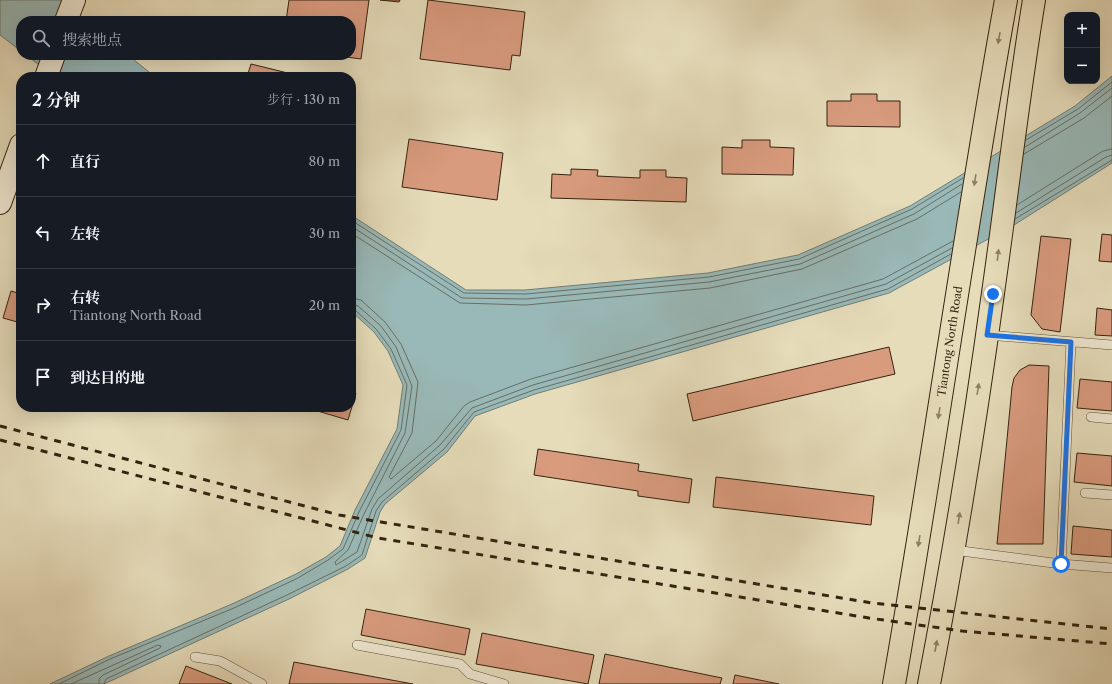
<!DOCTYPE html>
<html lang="zh">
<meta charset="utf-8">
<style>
:root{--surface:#171b24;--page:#242831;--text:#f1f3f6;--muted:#9ea1a6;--line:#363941}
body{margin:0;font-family:"Libre Caslon Text","Noto Serif SC",serif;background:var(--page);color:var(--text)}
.controls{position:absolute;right:12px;top:12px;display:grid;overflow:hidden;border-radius:8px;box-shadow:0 4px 16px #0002}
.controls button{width:36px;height:36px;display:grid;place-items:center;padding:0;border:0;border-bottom:1px solid var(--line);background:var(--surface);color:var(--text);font:20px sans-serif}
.stop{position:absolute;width:12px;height:12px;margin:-9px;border:3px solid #1a73e8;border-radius:50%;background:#fff}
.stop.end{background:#1a73e8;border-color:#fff;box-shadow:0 1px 4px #0008}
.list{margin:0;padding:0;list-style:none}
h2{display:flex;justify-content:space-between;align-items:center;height:52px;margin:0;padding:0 16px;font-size:17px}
h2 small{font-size:13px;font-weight:400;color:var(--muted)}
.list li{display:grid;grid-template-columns:26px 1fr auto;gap:12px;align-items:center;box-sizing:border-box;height:72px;padding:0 16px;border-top:1px solid var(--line)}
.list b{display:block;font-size:15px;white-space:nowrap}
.list p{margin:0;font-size:13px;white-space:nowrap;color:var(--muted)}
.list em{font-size:13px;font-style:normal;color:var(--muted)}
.icon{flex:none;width:22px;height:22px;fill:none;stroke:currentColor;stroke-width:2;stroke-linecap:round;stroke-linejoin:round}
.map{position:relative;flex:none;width:1112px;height:684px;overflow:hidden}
.search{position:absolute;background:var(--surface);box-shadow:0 4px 16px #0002;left:16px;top:16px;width:340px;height:44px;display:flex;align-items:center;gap:10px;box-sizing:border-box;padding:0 14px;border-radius:16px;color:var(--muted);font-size:15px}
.panel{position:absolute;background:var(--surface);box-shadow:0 4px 16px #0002;left:16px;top:72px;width:340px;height:340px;border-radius:16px}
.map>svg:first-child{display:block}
.water{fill:#99b9b8;stroke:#717d75}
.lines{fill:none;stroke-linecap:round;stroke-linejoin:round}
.shore{stroke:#676e64;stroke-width:1}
.building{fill:#d99b7e;stroke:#352310}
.lane-casing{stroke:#61513a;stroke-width:10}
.secondary-casing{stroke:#352310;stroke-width:24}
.primary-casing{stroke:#352310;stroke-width:24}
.lane{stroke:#efe8d2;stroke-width:9}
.secondary{stroke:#efe8d2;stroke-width:22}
.primary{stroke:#e6dcba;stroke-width:22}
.rail{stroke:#352310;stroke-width:3;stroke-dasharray:7 7;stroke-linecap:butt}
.oneway{fill:#8e8065}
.route{stroke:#1a73e8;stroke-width:5}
.labels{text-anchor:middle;stroke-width:4;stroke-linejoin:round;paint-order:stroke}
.street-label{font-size:11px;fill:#352310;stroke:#efe8d2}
</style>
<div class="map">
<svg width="1112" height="684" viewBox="0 0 1112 684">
<rect width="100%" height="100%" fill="#e6dcba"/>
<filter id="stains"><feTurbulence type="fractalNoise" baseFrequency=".005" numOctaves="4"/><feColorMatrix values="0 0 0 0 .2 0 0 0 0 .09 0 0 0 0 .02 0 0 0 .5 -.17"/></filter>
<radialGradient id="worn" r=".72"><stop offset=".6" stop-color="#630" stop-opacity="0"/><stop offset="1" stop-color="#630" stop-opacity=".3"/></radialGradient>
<path class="water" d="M0 0H60L86 21H21V51L0 35Z
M26 55H128L155 77H55Z
M1112 76V163L1014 225 889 293 535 394 475 416 447 452 385 504 380 512 365 558 348 569 289 599 104 684H50L109 656 232 604 296 574 326 557 340 546 355 510 397 429 403 385 388 351 374 332 351 311V215L466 290H525L708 273 798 255 910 206 1075 106Z"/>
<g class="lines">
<path class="shore" d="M1026 140 1078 109 1112 82
M1025 147 1080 113 1112 88
M1024 154 1084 118 1112 96
M1017 205 1103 151 1112 149
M1016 213 1106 157 1112 155
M1015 219 1112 160
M351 220 464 293 526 294 709 277 799 259 912 209 963 178
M351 226 462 298 526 299 709 282 800 264 914 214 962 184
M351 233 460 303 526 305 710 288 802 269 917 219 961 192
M351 298 361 300 385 322 401 344 418 382 412 433 389 477 391 479 436 441 464 406 470 402 531 379 883 279 953 241
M351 304 358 306 381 326 396 347 412 386 405 433 364 514 348 550 335 562 336 565 357 552 372 509 378 499 440 445 472 408 533 385 886 284 952 248
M59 684 110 659 234 608 298 578 328 560 343 549 359 512 401 430 407 385 391 349 376 329 355 310 351 309
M71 684 158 645 161 646 160 648 103 675 99 679V684
M104 684 106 679 287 595 346 566 362 555 376 511 382 502 444 449 474 412 534 390 888 289 951 254"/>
</g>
<path class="building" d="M289 0H369L361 59 332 55H351V21H286Z
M380 0H400L399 2Z
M428 0 525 12 520 56 512 55 510 70 420 59Z
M251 64 304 77H247Z
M851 94H877V101H900V127L827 126V101H851Z
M409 139 503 153 497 200 402 187Z
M742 140H770V147L794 148 793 175 722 174V147L742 148Z
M571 169 598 170 597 176 640 178V170H666V177L687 178 686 202 551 198 552 174 571 175Z
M1102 234 1112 235V262L1099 261Z
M1041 236 1071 239 1060 332 1042 329 1031 315Z
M11 291 21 294V323L3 318Z
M1097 308 1112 310V336L1095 335Z
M889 347 895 374 693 421 687 394Z
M1029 365 1049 366 1043 544H997L1012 387 1014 378 1020 370Z
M1080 379 1112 382V411L1077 408Z
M351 392 356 393 348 420 304 407H351Z
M538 449 639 464 638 471 692 479 689 503 638 496V491L534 475Z
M1077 453 1112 456V486L1074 482Z
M716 477 874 496 871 525 713 507Z
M1073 526 1112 530V557L1071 554Z
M366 609 470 629 465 655 361 635Z
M482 633 594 655 588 684 476 664Z
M605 654 722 678 720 684H599Z
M294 662 413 684H289Z
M186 666 232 684H179Z
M735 675 779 684H733Z"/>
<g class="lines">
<g class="lane-casing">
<path id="lane" d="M987 335 1112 345
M1091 417 1112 419
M1085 493 1112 495
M954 550 1061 564 1112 568
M1061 564 1071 342
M357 645 460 664 470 674 504 684
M195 657 220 661 262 684"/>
</g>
<g class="secondary-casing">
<path id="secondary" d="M66 21 74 0
M46 77 54 55
M0 203 21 145"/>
</g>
<g class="primary-casing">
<g id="primary">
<path id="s1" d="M894 684C934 456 965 227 1006 0"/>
<path d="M929 684C954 554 975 424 993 293 1007 195 1018 97 1034 0"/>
</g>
</g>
<use href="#lane" class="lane"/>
<use href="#secondary" class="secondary"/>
<use href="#primary" class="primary"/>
<path class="rail" d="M0 426 339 515 381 522 872 603 1112 629
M0 440 378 538 869 618 962 631 1112 644"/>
</g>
<defs><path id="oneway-solid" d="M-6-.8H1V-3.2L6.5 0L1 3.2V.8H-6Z"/></defs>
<g class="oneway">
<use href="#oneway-solid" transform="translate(999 38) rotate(100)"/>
<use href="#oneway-solid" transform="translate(975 180) rotate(99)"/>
<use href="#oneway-solid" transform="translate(998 255) rotate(-83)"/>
<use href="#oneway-solid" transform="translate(978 389) rotate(-81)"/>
<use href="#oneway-solid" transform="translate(939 413) rotate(99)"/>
<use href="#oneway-solid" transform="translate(959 518) rotate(-81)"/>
<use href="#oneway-solid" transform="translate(919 541) rotate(99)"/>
<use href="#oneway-solid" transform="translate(936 646) rotate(-79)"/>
</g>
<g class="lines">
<path class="route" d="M993 294 987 335 1071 342 1061 564"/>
</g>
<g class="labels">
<g class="street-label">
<text dy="4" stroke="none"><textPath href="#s1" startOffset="347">Tiantong North Road</textPath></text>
</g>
</g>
<rect width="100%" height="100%" filter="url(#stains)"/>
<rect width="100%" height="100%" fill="url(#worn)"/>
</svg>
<div class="controls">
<button>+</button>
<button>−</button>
</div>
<div class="stop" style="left:1061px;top:564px"></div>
<div class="stop end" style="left:993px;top:294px"></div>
<div class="search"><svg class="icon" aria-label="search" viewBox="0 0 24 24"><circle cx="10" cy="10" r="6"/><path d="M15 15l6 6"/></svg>搜索地点</div>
<section class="panel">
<h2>2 分钟<small>步行 · 130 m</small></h2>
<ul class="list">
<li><svg class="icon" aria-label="ahead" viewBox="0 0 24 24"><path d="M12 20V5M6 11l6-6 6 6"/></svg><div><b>直行</b></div><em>80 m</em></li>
<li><svg class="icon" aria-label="left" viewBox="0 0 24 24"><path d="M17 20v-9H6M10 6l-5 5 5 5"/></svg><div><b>左转</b></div><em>30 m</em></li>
<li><svg class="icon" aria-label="right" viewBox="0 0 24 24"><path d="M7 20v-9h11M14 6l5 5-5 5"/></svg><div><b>右转</b><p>Tiantong North Road</p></div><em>20 m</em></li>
<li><svg class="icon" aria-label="arrive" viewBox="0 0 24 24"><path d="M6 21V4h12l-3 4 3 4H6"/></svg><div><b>到达目的地</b></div></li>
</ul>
</section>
</div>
